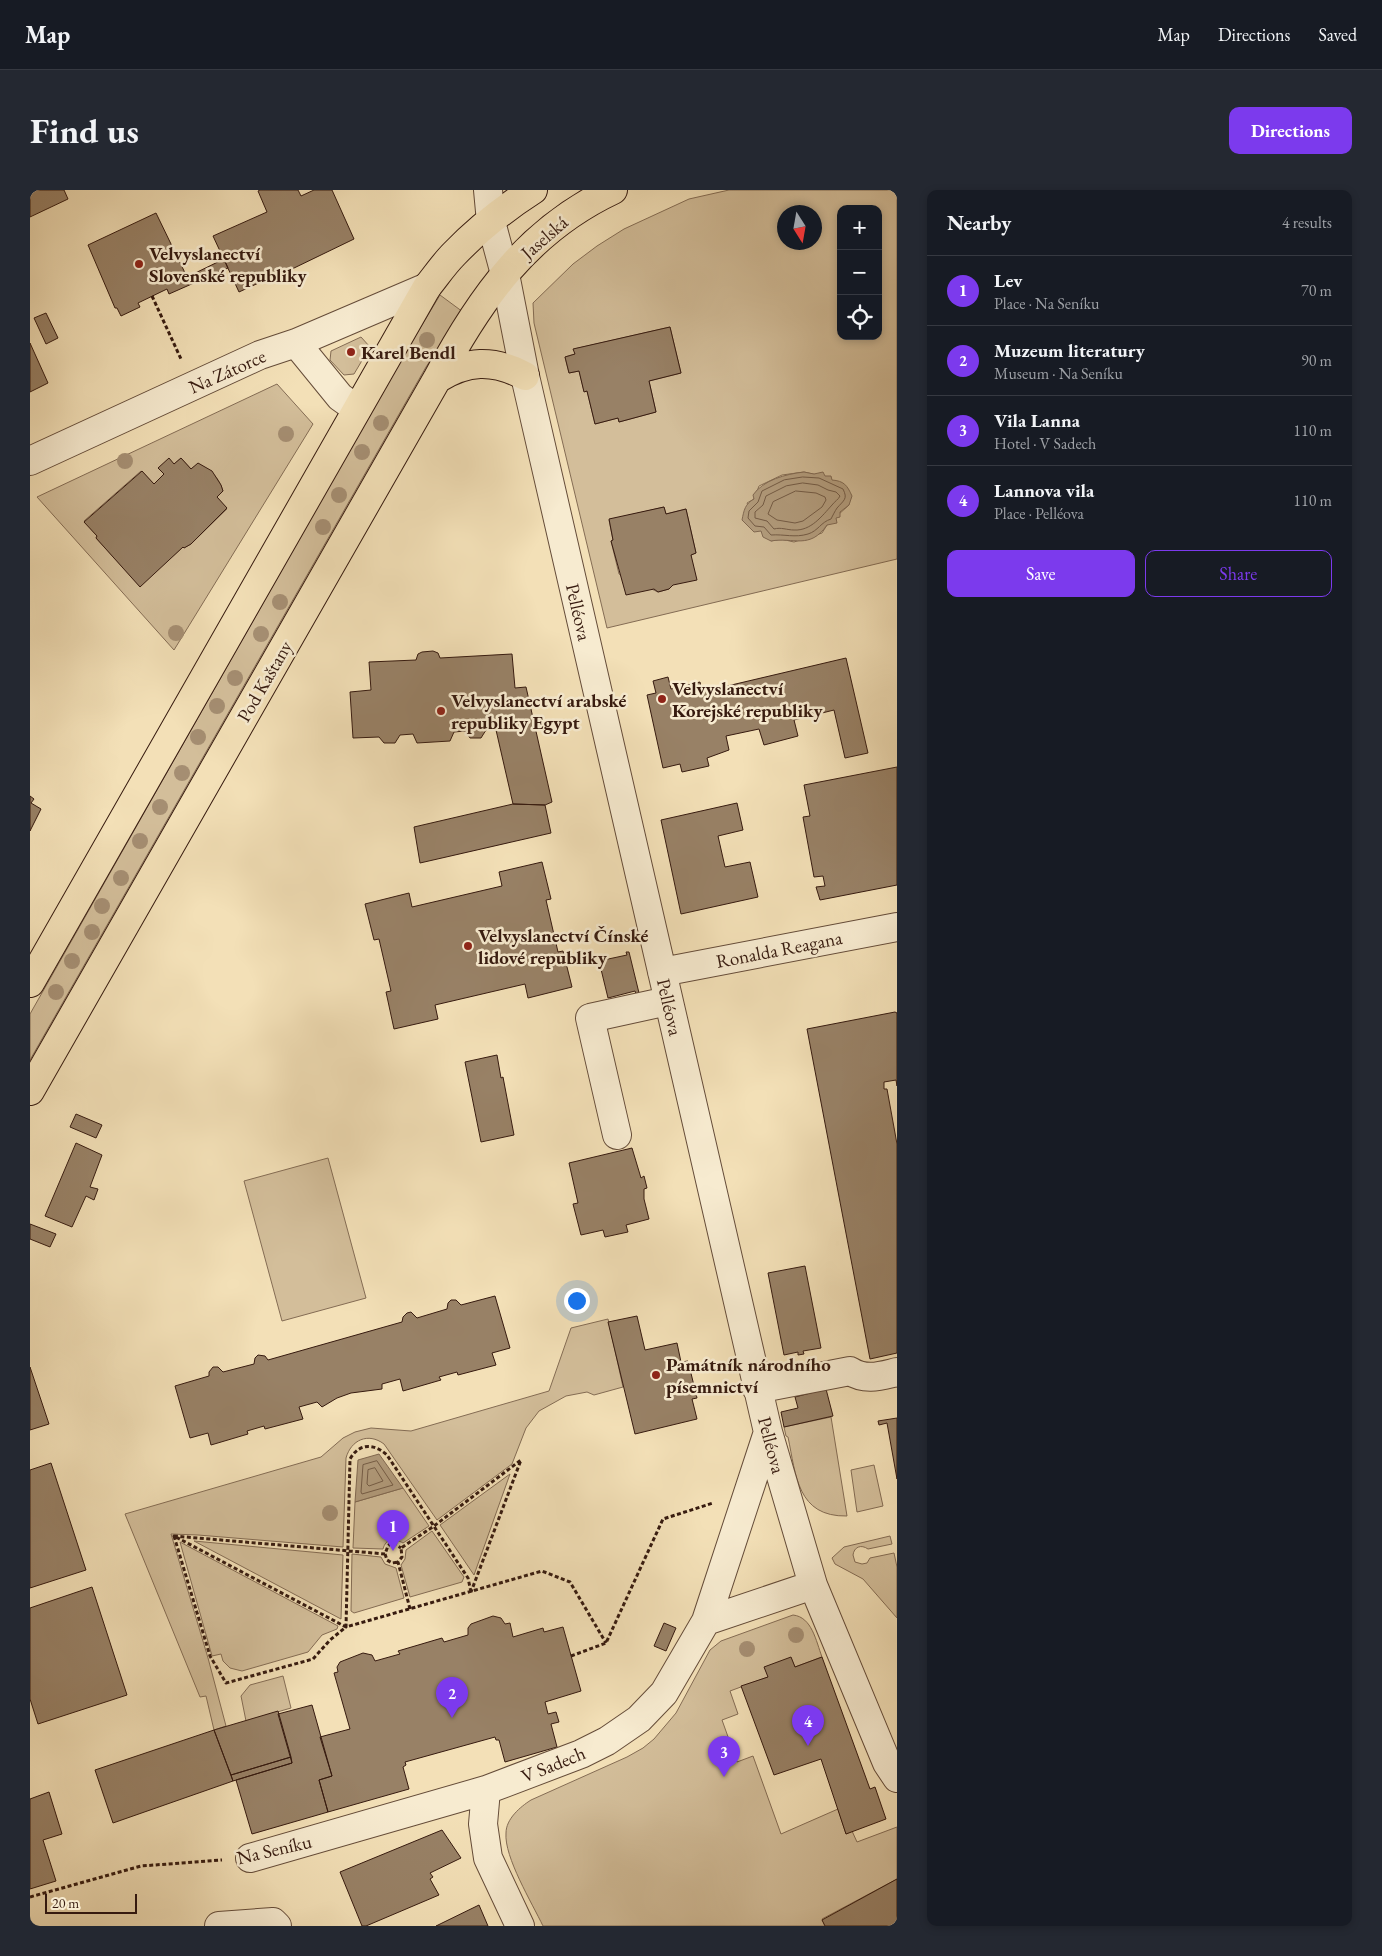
<!DOCTYPE html>
<meta charset="utf-8">
<style>
:root{--surface:#171b24;--page:#242831;--text:#f1f3f6;--muted:#9ea1a6;--line:#363941;--accent:#7c3aed}
body{margin:0;font-family:"EB Garamond",serif;background:var(--page);color:var(--text)}
.controls{position:absolute;right:15px;top:15px;display:grid;overflow:hidden;border-radius:10px;box-shadow:0 2px 8px #0003}
.controls button{width:45px;height:45px;display:grid;place-items:center;padding:0;border:0;border-bottom:1px solid var(--line);background:var(--surface);color:var(--text);font:25px sans-serif}
.compass{position:absolute;left:747px;top:15px;width:45px;height:45px;border-radius:50%;background:var(--surface);box-shadow:0 2px 8px #0003;rotate:169deg}
.scale{position:absolute;left:15px;bottom:12px;width:92px;box-sizing:border-box;padding-left:5px;border:2px solid #361a0f;border-top:0;font-size:14px;line-height:18px;white-space:nowrap;color:#361a0f;-webkit-text-stroke:4px #f7ebd0;paint-order:stroke}
.you{position:absolute;left:546px;top:1110px;width:18px;height:18px;margin:-12px;border:4px solid #fff;border-radius:50%;background:#1a73e8;box-shadow:0 0 0 8px #1a73e833}
.badge{display:grid;place-items:center;width:32px;height:32px;border-radius:50%;background:var(--accent);color:#fff;font-size:16px;font-weight:700}
.pin{position:absolute;translate:-50% -41px;filter:drop-shadow(0 1px 2px #0008)}
.pin::after{content:'';position:absolute;top:26px;width:18px;height:15px;background:inherit;clip-path:polygon(0 0,100% 0,50% 100%)}
.list{margin:0;padding:0;list-style:none}
h2{display:flex;justify-content:space-between;align-items:center;height:65px;margin:0;padding:0 20px;font-size:21px}
h2 small{font-size:16px;font-weight:400;color:var(--muted)}
.list li{display:grid;grid-template-columns:32px 1fr auto;gap:15px;align-items:center;box-sizing:border-box;height:70px;padding:0 20px;border-top:1px solid var(--line)}
.list b{display:block;font-size:19px;white-space:nowrap}
.list p{margin:0;font-size:16px;white-space:nowrap;color:var(--muted)}
.list em{font-size:16px;font-style:normal;color:var(--muted)}
.actions{display:flex;gap:10px;padding:15px 20px}
.actions a{flex:1;padding:11px 0;border:1px solid var(--accent);border-radius:10px;text-align:center;font-size:18px;color:var(--accent)}
.actions .main{background:var(--accent);color:#fff}
.icon{flex:none;width:28px;height:28px;fill:none;stroke:currentColor;stroke-width:2;stroke-linecap:round;stroke-linejoin:round}
.map{position:relative;flex:none;width:867px;height:1736px;overflow:hidden;border-radius:10px}
header{display:flex;align-items:center;gap:30px;box-sizing:border-box;height:70px;padding:0 25px;background:var(--surface);border-bottom:1px solid var(--line)}
header strong{font-size:24px}
nav{display:flex;gap:28px;margin-inline-start:auto;font-size:18px}
.intro{display:flex;align-items:center;justify-content:space-between;box-sizing:border-box;height:120px;padding:0 30px}
h1{margin:0;font-size:35px}
.button{padding:12px 22px;border-radius:10px;background:var(--accent);color:#fff;font-size:18px;font-weight:700}
main{display:flex;gap:30px;padding:0 30px}
aside{flex:1;background:var(--surface);border-radius:10px;box-shadow:0 2px 8px #0003}
.map>svg:first-child{display:block}
.green{fill:#d3be9a;stroke:#846c54;fill-rule:evenodd}
.water{fill:#b39d7e;stroke:#816952}
.lines{fill:none;stroke-linecap:round;stroke-linejoin:round}
.shore{stroke:#745c46;stroke-width:1}
.building{fill:#988166;stroke:#361a0f}
.minor-casing{stroke:#654c39;stroke-width:30}
.major-casing{stroke:#361a0f;stroke-width:30}
.path{stroke:#361a0f;stroke-width:3;stroke-dasharray:4 2.5;stroke-linecap:butt}
.minor{stroke:#f7ebd0;stroke-width:28}
.major{stroke:#f3e0b7;stroke-width:28}
.tree{fill:#a58e72}
.poi-dot{fill:#8f2418;stroke:#f7ebd0;stroke-width:2}
.labels{text-anchor:middle;stroke-width:5;stroke-linejoin:round;paint-order:stroke}
.street-label{font-size:19px;fill:#361a0f;stroke:#f7ebd0}
.poi-label{font-size:19px;font-weight:bold;fill:#361a0f;stroke:#f7ebd0;text-anchor:start}
</style>
<header>
<strong>Map</strong>
<nav><a>Map</a><a>Directions</a><a>Saved</a></nav>
</header>
<div class="intro"><h1>Find us</h1><a class="button">Directions</a></div>
<main>
<div class="map">
<svg width="867" height="1736" viewBox="0 0 867 1736">
<rect width="100%" height="100%" fill="#f3e0b7"/>
<filter id="stains"><feTurbulence type="fractalNoise" baseFrequency=".004" numOctaves="4"/><feColorMatrix values="0 0 0 0 .2 0 0 0 0 .09 0 0 0 0 .02 0 0 0 .5 -.17"/></filter>
<radialGradient id="worn" r=".72"><stop offset=".6" stop-color="#630" stop-opacity="0"/><stop offset="1" stop-color="#630" stop-opacity=".3"/></radialGradient>
<path class="green" d="M699 0H867V369L577 438 504 133 503 113 543 74 567 56 594 39 659 9ZM811 19H848V146H811ZM754 22H784V52H754ZM640 137 651 183 619 191 626 222 589 232 588 228 565 234 557 201H554L549 181 539 183 535 167 545 164 544 159ZM774 282C805 289 801 289 819 315L797 335 792 343 764 352 751 349 741 351 731 341 717 313 724 309 729 296 752 285ZM634 317 636 324 656 319 666 363 661 365 639 399 628 402 589 384 581 351 583 350 579 330Z
M410 105 433 122 396 177 0 870V824L372 168Z
M331 147 340 157 324 184 314 185 300 170 301 161Z
M247 194 283 234 144 460 7 307ZM151 268 161 279 168 274C181 280 189 287 193 301L187 307 197 319 161 354 154 358 153 357 110 396 66 348 67 346 54 331 111 281 124 294 134 284 129 278 144 274Z
M298 968 336 1108 252 1131 214 991Z
M578 1129 593 1197 564 1205 557 1202 536 1206 509 1221 496 1238 482 1274 407 1330 354 1254C338 1242 321 1250 316 1268L313 1357 168 1345 141 1344 178 1468 196 1536 184 1540 176 1506 170 1507 95 1324 291 1267 313 1248 325 1242 341 1238 381 1241 519 1201 541 1138Z
M801 1227 817 1326C767 1327 766 1285 758 1247L756 1246 754 1237Z
M844 1275 853 1316 827 1322 821 1280Z
M480 1284 444 1385 410 1335Z
M373 1298 399 1336 373 1353C364 1348 356 1348 353 1359L323 1358 325 1312Z
M402 1341 434 1387 432 1392 380 1407 371 1375 375 1369 376 1360Z
M860 1346 862 1354 838 1359C831 1354 824 1357 823 1365L825 1372 832 1374 837 1373 840 1368 864 1363 867 1377V1428L833 1389 805 1374 802 1368 814 1357Z
M164 1351 313 1365 311 1429Z
M150 1352 308 1436 307 1439 292 1445 278 1462 212 1481 200 1478 193 1471 191 1464 182 1466Z
M322 1364 351 1367 355 1374 366 1378 374 1408 324 1423 321 1421Z
M763 1425C782 1427 786 1451 792 1467L765 1477 761 1468 738 1487 700 1501 708 1524 692 1530 707 1572 723 1566 751 1644 808 1619 816 1644 822 1641 827 1652 867 1637V1689L792 1729 795 1736H513C502 1713 474 1667 476 1643 476 1629 490 1617 501 1610L597 1567 613 1558 624 1549 646 1523 680 1460 691 1451Z
M253 1486 261 1518 216 1531 211 1506 220 1495Z"/>
<path class="water" d="M774 282 784 284 793 282 795 286H801L802 290C814 291 817 295 822 306L819 315 810 322V327L806 328 807 333 797 335C780 360 763 347 741 351L733 347 731 341 724 342 712 330C714 320 715 314 724 309L723 305C733 290 756 284 774 282Z
M349 1264 373 1298 325 1312 328 1270Z"/>
<g class="lines">
<path class="shore" d="M773 287 789 288 813 299C818 309 814 310 807 318 805 321 803 325 801 329 791 332 788 341 778 344 765 348 754 344 741 345L734 337 725 336 718 328 719 321 728 312 732 301 754 290Z
M773 293 788 295 798 300 806 302 810 306C808 310 805 311 802 315 792 326 781 341 764 340 757 340 751 337 744 339L737 331 725 328V322L733 315 736 306 756 296Z
M766 301 786 303 795 307 796 310 792 317 773 331 765 333 747 330 738 324 743 312Z
M347 1271 363 1295 332 1304 331 1302 333 1275Z
M345 1278 353 1291 339 1296 337 1294 338 1280Z"/>
</g>
<path class="building" d="M0 0H34L38 9 0 27Z
M230 0H268L271 6 284 0H302L324 49 262 79 261 78 209 102 183 46 237 22 228 1Z
M126 23 157 87 194 69 198 78 139 104 137 99 108 113 110 117 91 126 87 118H85L58 55Z
M16 123 28 148 16 154 4 128Z
M640 137 651 183 619 191 626 222 589 232 588 228 565 234 557 201 554 202 549 181 539 183 535 167 545 164 543 159Z
M0 153 18 193 0 202Z
M139 268 144 274 151 268 161 279 168 273 182 281 191 295 193 301 187 307 197 318 161 354 154 358 153 357 110 397 66 348 67 346 54 332 112 281 124 294 134 284 128 278Z
M634 317 636 324 656 319 666 363 661 365 667 390 643 395 639 399 628 402 624 399 596 405 581 351 583 350 579 329Z
M403 461 408 463 410 468 482 464 485 498 496 497 522 612 515 615 483 614 466 540H456L451 548H440L435 541 424 542 420 551 387 553 383 544 370 545 365 553H354L349 547 323 548 320 502 341 500 339 472 386 470 388 464 392 462Z
M816 468 838 563 815 568 804 520 764 530 768 546 734 555 729 539 696 546 699 560 677 568 679 576 652 582 650 574 633 578 617 505 626 503 623 491 638 487 641 499 670 492 671 497 675 496 676 501Z
M867 577V695L790 710 786 697 795 696 793 686 784 687 773 627 780 626 774 595Z
M0 606 4 609 1 613 11 619 0 641Z
M707 613 713 640 688 646 695 677 720 672 728 707 651 724 631 630Z
M483 614 515 615 521 643 390 673 384 637Z
M512 672 521 709 516 710 528 762 533 761 542 797 498 808 495 794 405 815 408 829 364 839 356 802 361 801 349 749 344 750 335 714 379 703 382 717 472 696 469 682Z
M596 762H599L609 803 606 804 605 801 578 808 569 771 597 765Z
M865 822 867 823V896L866 890 854 892V899H857L867 954V1163L840 1169 777 839Z
M467 865 471 888 473 887 484 945 451 952 435 872Z
M46 924 72 935 66 948 40 937Z
M46 953 72 965 60 997 68 999 64 1010 56 1006 42 1037 15 1026Z
M602 958 611 988 614 986 617 998 614 999V1009L619 1029 596 1035 598 1042 575 1047 573 1040 551 1045 543 1014 548 1013 539 973Z
M0 1034 26 1044 20 1057 0 1049Z
M775 1076 791 1158 773 1161 774 1164 768 1165V1162L754 1165 738 1083Z
M465 1106 480 1158 462 1163 466 1175 428 1185 427 1182 409 1187 411 1190 373 1201 370 1189 352 1194V1199L321 1203 307 1208 292 1217 287 1212 269 1217 273 1229 235 1239 234 1236 217 1241 218 1244 181 1255 178 1243 160 1248 145 1196 179 1186V1182L183 1177H188L193 1182 224 1174 225 1168 228 1165 235 1166 238 1170 372 1132 373 1127 377 1123 381 1122 387 1128 417 1119 418 1113 421 1110H426L431 1115Z
M607 1126 615 1160 647 1153 651 1172 658 1171 667 1208 662 1209 667 1229 605 1244 578 1132Z
M0 1177 19 1234 0 1240Z
M796 1199 803 1226 754 1237 751 1222 768 1218 765 1207Z
M867 1228V1289L857 1233 849 1235 848 1231Z
M21 1273 56 1380 0 1398V1280Z
M62 1397 97 1505 8 1534 0 1509V1418Z
M463 1426 471 1428 475 1434 480 1433 483 1447 513 1438 514 1442 533 1437 551 1501 515 1512 518 1524 526 1522 529 1532 521 1534 527 1557 475 1572 469 1550H466L465 1547 375 1572 376 1575 373 1577 379 1599 298 1622 289 1590 302 1586 290 1547 320 1539 304 1483 308 1482 307 1477 310 1472 333 1463 342 1465 345 1471 370 1464 368 1461 412 1448 414 1452 438 1445V1438L441 1434Z
M634 1433 646 1438 636 1461 624 1456Z
M761 1467 765 1477 792 1467 840 1599 845 1597 856 1629 816 1644 791 1569 744 1585 711 1496 738 1487 734 1477Z
M282 1515 302 1586 289 1590 298 1622 222 1644 206 1590 262 1573 248 1524Z
M248 1521 261 1567 201 1585 184 1540Z
M184 1540 203 1591 83 1633 65 1580Z
M261 1567 262 1573 203 1591 201 1585Z
M19 1602 32 1644 13 1650 26 1691 0 1699V1609Z
M412 1640 431 1668 400 1683 403 1687 400 1689 409 1705 336 1736H332L310 1682Z
M867 1689V1736H795L792 1730Z
M449 1715 458 1736H406Z"/>
<g class="lines">
<g class="minor-casing">
<path id="minor" d="M458 0 461 32 475 84 495 186 738 1242 783 1395 857 1573 867 1588
M266 153 310 207 327 219
M0 271 230 165 266 153 397 97
M632 782 867 737
M587 945 560 828 638 811
M727 1199 820 1181C836 1191 850 1186 867 1182
M676 1431 783 1395
M220 1668 456 1600
M189 1736 243 1732 247 1736
M490 1736 458 1668 453 1634 456 1600 551 1564 577 1551 609 1529 634 1503 676 1431 738 1242"/>
</g>
<g class="major-casing">
<path id="major" d="M407 189C437 170 463 169 495 186
M0 793 397 97C406 86 414 74 424 64 447 40 475 18 503 0
M0 901 407 189C450 108 498 40 583 0"/>
</g>
<path class="path" d="M122 106 151 169
M144 1346 180 1466 196 1493 283 1469 300 1450 316 1437 144 1346 355 1364 358 1356 362 1352 371 1358
M355 1364 357 1370 362 1373 368 1372
M441 1402 438 1388 357 1265C344 1253 329 1253 320 1269L316 1437 512 1381 540 1392 576 1453
M380 1419 368 1372 372 1367 371 1358 404 1336 491 1270 441 1402
M541 1466 576 1453 633 1329 683 1313
M0 1707 111 1676 192 1670"/>
<use href="#minor" class="minor"/>
<use href="#major" class="major"/>
</g>
<g class="tree">
<circle cx="397" cy="150" r="8"/>
<circle cx="351" cy="233" r="8"/>
<circle cx="256" cy="244" r="8"/>
<circle cx="332" cy="262" r="8"/>
<circle cx="95" cy="271" r="8"/>
<circle cx="309" cy="305" r="8"/>
<circle cx="293" cy="337" r="8"/>
<circle cx="250" cy="412" r="8"/>
<circle cx="146" cy="443" r="8"/>
<circle cx="231" cy="444" r="8"/>
<circle cx="205" cy="488" r="8"/>
<circle cx="187" cy="516" r="8"/>
<circle cx="168" cy="547" r="8"/>
<circle cx="152" cy="583" r="8"/>
<circle cx="130" cy="617" r="8"/>
<circle cx="110" cy="651" r="8"/>
<circle cx="91" cy="688" r="8"/>
<circle cx="72" cy="716" r="8"/>
<circle cx="62" cy="742" r="8"/>
<circle cx="42" cy="771" r="8"/>
<circle cx="26" cy="802" r="8"/>
<circle cx="300" cy="1323" r="8"/>
<circle cx="766" cy="1445" r="8"/>
<circle cx="717" cy="1459" r="8"/>
</g>
<g class="poi-dot">
<circle cx="109" cy="74" r="5"/>
<circle cx="321" cy="162" r="5"/>
<circle cx="632" cy="509" r="5"/>
<circle cx="411" cy="521" r="5"/>
<circle cx="438" cy="756" r="5"/>
<circle cx="626" cy="1185" r="5"/>
</g>
<g class="labels">
<g class="street-label">
<text transform="translate(514 47) rotate(-41)" y="7">Jaselská</text>
<text transform="translate(197 181) rotate(-24)" y="7">Na Zátorce</text>
<text transform="translate(549 422) rotate(77)" y="7">Pelléova</text>
<text transform="translate(234 491) rotate(-60)" y="7">Pod Kaštany</text>
<text transform="translate(749 759) rotate(-11)" y="7">Ronalda Reagana</text>
<text transform="translate(640 817) rotate(77)" y="7">Pelléova</text>
<text transform="translate(742 1255) rotate(75)" y="7">Pelléova</text>
<text transform="translate(523 1574) rotate(-22)" y="7">V Sadech</text>
<text transform="translate(244 1659) rotate(-13)" y="7">Na Seníku</text>
</g>
<g class="poi-label">
<text x="119" y="70">Velvyslanectví<tspan x="119" dy="22">Slovenské republiky</tspan></text>
<text x="331" y="169">Karel Bendl</text>
<text x="642" y="505">Velvyslanectví<tspan x="642" dy="22">Korejské republiky</tspan></text>
<text x="421" y="517">Velvyslanectví arabské<tspan x="421" dy="22">republiky Egypt</tspan></text>
<text x="448" y="752">Velvyslanectví Čínské<tspan x="448" dy="22">lidové republiky</tspan></text>
<text x="636" y="1181">Památník národního<tspan x="636" dy="22">písemnictví</tspan></text>
</g>
</g>
<rect width="100%" height="100%" filter="url(#stains)"/>
<rect width="100%" height="100%" fill="url(#worn)"/>
</svg>
<div class="controls">
<button>+</button>
<button>−</button>
<button><svg class="icon" aria-label="locate" viewBox="0 0 24 24"><circle cx="12" cy="12" r="6"/><path d="M12 2v4M12 18v4M2 12h4M18 12h4"/></svg></button>
</div>
<svg class="compass" viewBox="-18 -18 36 36"><path d="M0-13l5 13h-10z" fill="#e53935"/><path d="M0 13l5-13h-10z" fill="#9ea1a6"/></svg>
<div class="scale">20 m</div>
<div class="you"></div>
<div class="pin badge" style="left:363px;top:1361px">1</div>
<div class="pin badge" style="left:422px;top:1528px">2</div>
<div class="pin badge" style="left:694px;top:1587px">3</div>
<div class="pin badge" style="left:778px;top:1556px">4</div>
</div>
<aside>
<h2>Nearby<small>4 results</small></h2>
<ul class="list">
<li><span class="badge">1</span><div><b>Lev</b><p>Place · Na Seníku</p></div><em>70 m</em></li>
<li><span class="badge">2</span><div><b>Muzeum literatury</b><p>Museum · Na Seníku</p></div><em>90 m</em></li>
<li><span class="badge">3</span><div><b>Vila Lanna</b><p>Hotel · V Sadech</p></div><em>110 m</em></li>
<li><span class="badge">4</span><div><b>Lannova vila</b><p>Place · Pelléova</p></div><em>110 m</em></li>
</ul>
<div class="actions"><a class="main">Save</a><a>Share</a></div>
</aside>
</main>
